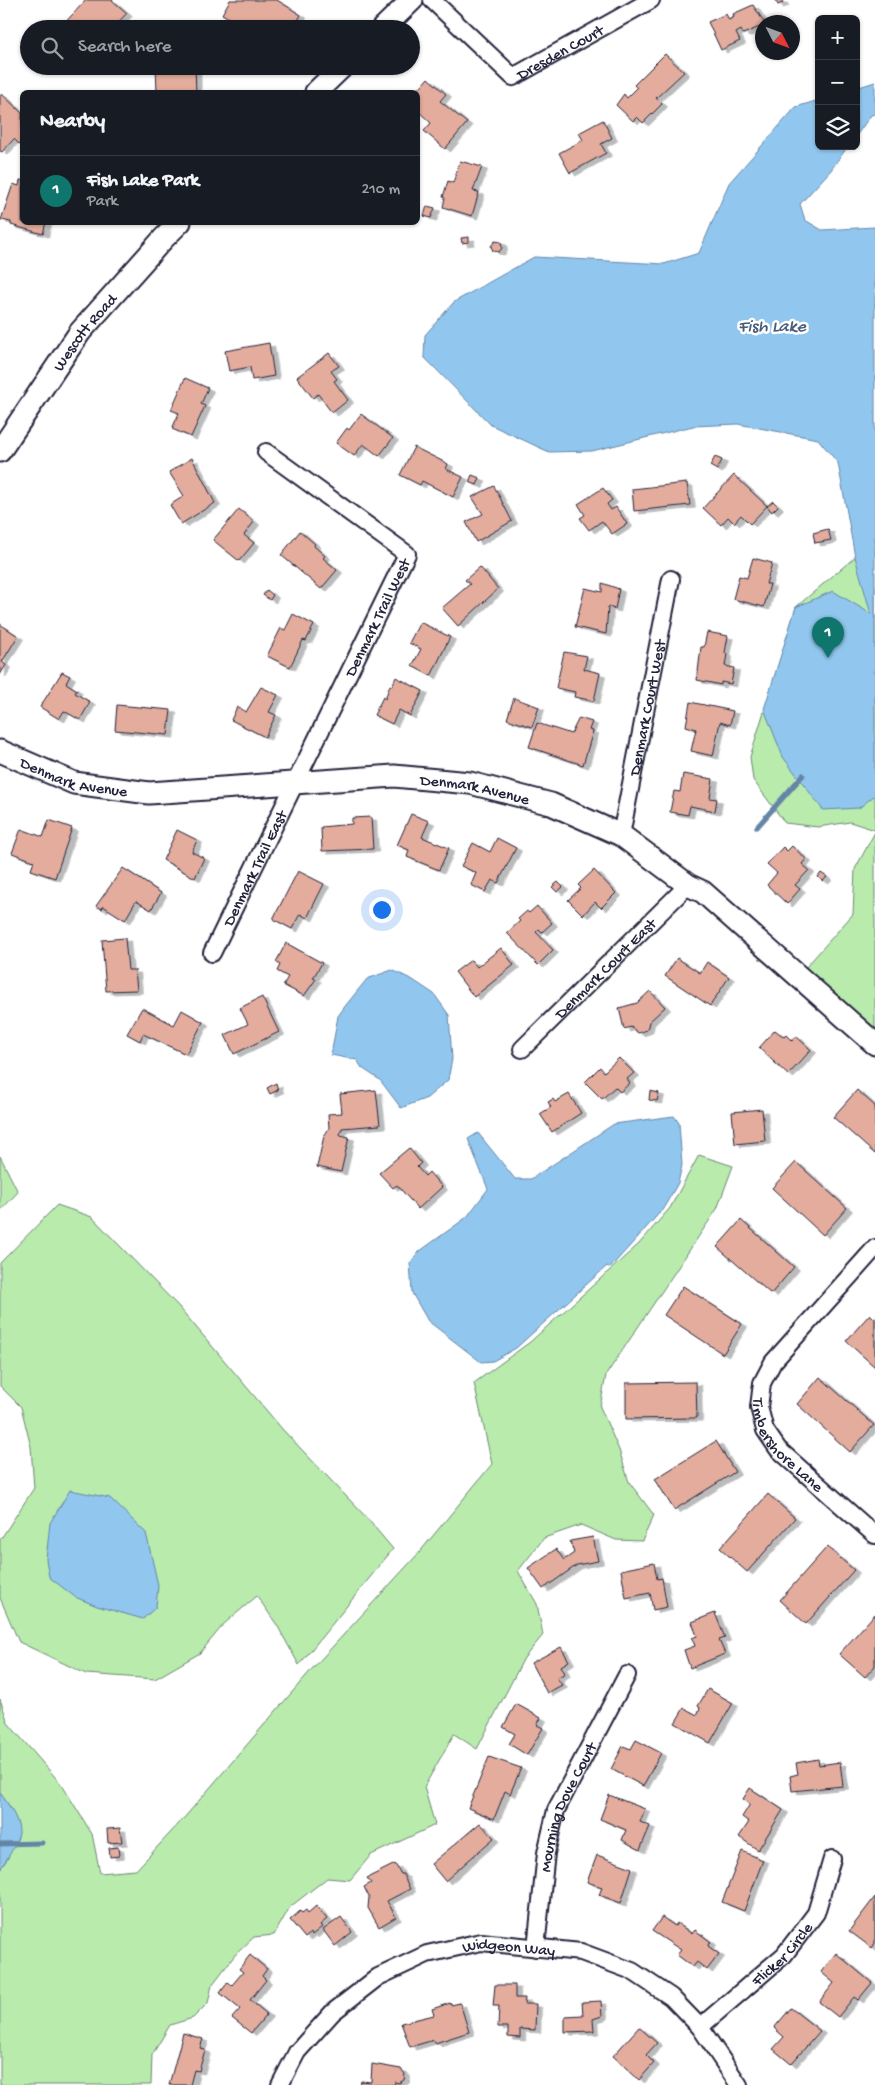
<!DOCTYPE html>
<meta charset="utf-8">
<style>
:root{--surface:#171b24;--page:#242831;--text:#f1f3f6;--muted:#9ea1a6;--line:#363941;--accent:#0f766e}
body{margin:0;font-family:"Gochi Hand",sans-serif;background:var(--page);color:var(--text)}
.controls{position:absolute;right:15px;top:15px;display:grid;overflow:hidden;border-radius:8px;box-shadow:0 1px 4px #0004}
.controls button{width:45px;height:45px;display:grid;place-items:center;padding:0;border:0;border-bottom:1px solid var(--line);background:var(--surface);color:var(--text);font:25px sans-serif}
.compass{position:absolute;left:755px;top:15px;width:45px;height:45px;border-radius:50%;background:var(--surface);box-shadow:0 1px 4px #0004;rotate:132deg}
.you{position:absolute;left:381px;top:909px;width:18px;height:18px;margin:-12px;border:4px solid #fff;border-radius:50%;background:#1a73e8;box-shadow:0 0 0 8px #1a73e833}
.badge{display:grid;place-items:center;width:32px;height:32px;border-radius:50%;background:var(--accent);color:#fff;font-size:16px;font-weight:700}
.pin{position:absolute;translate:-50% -41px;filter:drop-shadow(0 1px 2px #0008)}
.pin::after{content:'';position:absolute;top:26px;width:18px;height:15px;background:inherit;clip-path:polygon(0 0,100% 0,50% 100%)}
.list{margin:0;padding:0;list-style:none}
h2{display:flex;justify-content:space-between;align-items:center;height:65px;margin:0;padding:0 20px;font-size:21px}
h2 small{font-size:16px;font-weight:400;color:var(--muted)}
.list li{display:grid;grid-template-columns:32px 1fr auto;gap:15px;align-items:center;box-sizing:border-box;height:70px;padding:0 20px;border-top:1px solid var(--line)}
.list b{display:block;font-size:19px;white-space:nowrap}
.list p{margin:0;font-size:16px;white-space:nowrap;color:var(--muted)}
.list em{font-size:16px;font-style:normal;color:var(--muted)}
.icon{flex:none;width:28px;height:28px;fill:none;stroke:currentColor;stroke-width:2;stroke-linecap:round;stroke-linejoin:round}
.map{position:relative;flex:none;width:875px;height:2085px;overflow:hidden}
.search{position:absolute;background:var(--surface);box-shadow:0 1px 4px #0004;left:20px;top:20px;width:400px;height:55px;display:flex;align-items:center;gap:12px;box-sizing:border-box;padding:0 18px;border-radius:28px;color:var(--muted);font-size:19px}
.panel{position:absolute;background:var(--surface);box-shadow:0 1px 4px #0004;left:20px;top:90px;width:400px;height:135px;border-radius:8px}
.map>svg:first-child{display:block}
.green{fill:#b8ebac;stroke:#6d8674}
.water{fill:#91c7ef;stroke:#6585a7}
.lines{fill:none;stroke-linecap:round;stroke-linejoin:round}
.stream{stroke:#6585a7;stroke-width:5}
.building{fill:#e4ac9c;stroke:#22223b;filter:url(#shadow)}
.minor-casing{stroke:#22223b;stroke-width:20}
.tertiary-casing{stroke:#22223b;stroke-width:25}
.minor{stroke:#fff;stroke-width:16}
.tertiary{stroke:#fff;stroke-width:21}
.labels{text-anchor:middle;stroke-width:5;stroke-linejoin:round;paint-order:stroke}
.street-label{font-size:16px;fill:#22223b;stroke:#fff}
.water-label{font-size:18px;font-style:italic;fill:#495c7a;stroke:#fff}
</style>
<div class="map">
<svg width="875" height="2085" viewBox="0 0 875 2085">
<defs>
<filter id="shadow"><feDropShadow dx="5.5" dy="3" stdDeviation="0" flood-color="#0004"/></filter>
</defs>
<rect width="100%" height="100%" fill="#fff"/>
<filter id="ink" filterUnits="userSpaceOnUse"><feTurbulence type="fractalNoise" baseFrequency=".02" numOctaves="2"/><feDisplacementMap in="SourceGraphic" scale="10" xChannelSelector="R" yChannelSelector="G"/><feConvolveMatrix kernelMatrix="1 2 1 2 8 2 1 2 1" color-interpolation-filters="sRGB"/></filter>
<g filter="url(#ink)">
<path class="green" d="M855 557 875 586V830L850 822 818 827 785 823 753 780 750 757 796 607Z
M875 832V1033L798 976 853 914 855 869Z
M699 1155 733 1166 717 1209 606 1375 600 1407 619 1450 629 1482 654 1515 642 1541 616 1540 581 1525 544 1538 518 1571 537 1604 543 1635 524 1658 477 1749 454 1734 424 1787 435 1825 371 1855 350 1880 327 1878 290 1907 274 1935 254 1937 235 1955 212 1985 208 2003 193 2018 170 2025 152 2055 151 2085H0V1869L8 1858 12 1810 0 1793V1699L8 1723 62 1785 92 1834 100 1873 136 1870 184 1818 312 1669 418 1554 492 1464 474 1383 530 1342 639 1244 670 1208Z
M0 1156 18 1192 0 1211Z
M57 1205 92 1217 179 1307 283 1430 366 1517 393 1549 299 1665 277 1625 257 1596 224 1624 200 1653 155 1679 86 1674 19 1642 0 1598V1540L34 1488 31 1447 21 1407 0 1386V1263Z"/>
<path class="water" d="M875 82V114L871 115 856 136V88Z
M819 100V146H848L831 170 800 204 805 220 822 230 875 227V795L859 808 823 810 783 757 764 709 796 607 833 591 871 614 855 557 838 463 818 439 738 424 693 426 592 451 549 452 491 425 424 357 425 335 454 302 534 257 664 264 699 253 729 183 796 107Z
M392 970 413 980 434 994 449 1015 452 1059 448 1080 427 1098 401 1108 380 1080 362 1068 357 1060 331 1055 338 1016 346 1005 367 979Z
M674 1116 679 1123 682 1165 678 1183 663 1209 610 1268 607 1266 516 1348 493 1361 481 1362 428 1321 412 1293 410 1263 420 1251 467 1217 488 1189 468 1139 478 1133 515 1179H531L614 1124Z
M70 1490 110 1498 146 1533 158 1585 156 1607 143 1619 97 1606 75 1597 49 1577 46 1559 50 1523Z
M0 1793C7 1802 20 1820 19 1833 18 1842 6 1861 0 1869Z"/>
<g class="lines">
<path class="stream" d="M757 827 803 775
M0 1844 42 1843"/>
</g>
<path class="building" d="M86 0H112L127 13 112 29H59Z
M230 0H277L301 15 293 29H247L222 14Z
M775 0H782L783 3 778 5Z
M753 5 764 22 762 26 743 34 741 30 736 33 740 41 721 50 708 22 726 14 729 20 734 17 733 14Z
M665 54 684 72 656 98 662 104 643 123 637 117 633 121 616 105 624 94 627 98 637 88 634 85Z
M156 66H195L196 92H157Z
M428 78 446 94 440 101 467 123 445 149 424 131 431 123 418 111 416 92Z
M2 94 22 113V143L20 145 14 139 2 152 0 151V96Z
M603 120 612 138 601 144 606 153 570 173 559 153 583 140 579 133Z
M460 161 482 167 473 191 479 192 472 216 443 207 445 198 443 197 448 181 453 183Z
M20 180H22V222H46L43 234 11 225V222L1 220 13 184 19 186Z
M427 206 435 208 431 218 424 216Z
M469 237V242L462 243 461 238Z
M495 241 501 242 502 248 499 252 493 251 491 246Z
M269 343 274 376 252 380 250 367 229 371 225 351Z
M329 353 339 366 331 371 337 379 334 381 348 400 332 413 318 394 313 398 297 377Z
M185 378 208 388 201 404 205 406 191 437 172 429 179 413 171 410Z
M361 414 393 438 379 456 363 444 354 456 336 443 347 428 349 430Z
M414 447 448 464 446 469 463 477 453 497 422 481 420 485 400 475Z
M715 457 722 460 717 470 710 466Z
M192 458 215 503 181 524 170 505 184 496 169 472Z
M472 475 480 478 477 485 469 482Z
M734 475 767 506 750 524 741 515 734 523 728 517 721 525 703 508Z
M687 483 690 505 634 511 632 489Z
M494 486 512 521 476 542 466 522 483 514 472 497Z
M603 488 612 500 607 504 611 510 616 507 627 524 612 534 602 521 589 530 580 518 585 515 578 504Z
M773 501 778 506 772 512 767 506Z
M239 509 254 522 244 535 254 543 239 561 213 540Z
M828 529 831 540 815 543 813 533Z
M300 531 315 544 314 546 325 556 323 558 337 570 321 589 281 555Z
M753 558 772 563 766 584H770L764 607 733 599 739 576 747 578Z
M480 567 498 589 458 626 442 608 470 584 465 580Z
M602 583 619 589 615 609 608 607 606 634 575 627 585 588 602 592Z
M267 590 273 595 270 600 263 595Z
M293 614 314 625 306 641 303 640 290 667 267 656 281 628 285 630Z
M420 622 450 637 431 676 412 666 421 649 409 643Z
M0 624 18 636 2 662 6 665 0 675Z
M707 632 728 636 725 653 727 654 725 666 734 668 731 684 721 682V685L697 680 701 647H704Z
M564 652 587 656 584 669 600 673 594 701 574 697 575 692 556 688Z
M62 672 70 676 66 683 77 690 75 693 90 702 80 720 64 711 59 719 40 707Z
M396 677 423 691 410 716 399 710 392 724 374 715 383 697 385 699 390 685 392 686Z
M261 687 278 695 269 712 276 715 265 737 231 720 237 707 246 712Z
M514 698 539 707 532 727 507 719Z
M690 702 733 711 730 725 720 722 713 756 691 751 696 729 686 726Z
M117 705 171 710 168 735 115 730Z
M579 718 592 722 589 730 593 731 583 765 529 747 537 723 571 734Z
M683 774 713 779 710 798 717 799 715 811 690 806 688 815 670 812 674 791 680 792Z
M411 814 429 821 422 837 449 848 439 870 407 857 409 850 397 845Z
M371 817 373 849 322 851 321 827 352 824V818Z
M49 820 72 828 55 878 31 870 34 861 12 853 21 829 43 837Z
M177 830 197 840 192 852 204 858 195 878 163 860Z
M497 838 516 848 498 883 492 880 485 892 471 885 476 873 461 866 473 843 490 852Z
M792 846 806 859 802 864 809 870 795 885 800 889 787 904 767 885 777 873 767 864 783 847 787 851Z
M123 868 161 893 151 910 136 901 125 920 103 906 102 909 96 906Z
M594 870 616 893 601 908 595 902 583 915 568 900 581 888 578 885Z
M298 871 324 884 307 918 300 914 292 929 273 919Z
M821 873 827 877 823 881 818 877Z
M558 882 563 887 557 892 552 887Z
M537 906 552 923 542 932 539 929 536 932 553 950 538 965 507 933 520 921 518 919 527 911 529 913Z
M125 938 128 970H135L137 990 106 991 102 940Z
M286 943 322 963 313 978 316 979 304 996 283 985 288 977 277 971 280 965 276 962Z
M501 948 514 965 474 997 455 972 471 960 477 967Z
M677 958 700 973 707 962 729 977 710 1006 665 976Z
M650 991 665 1007 649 1022 647 1030 638 1033 631 1027 624 1029 619 1008 637 1003Z
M262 997 279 1032 234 1054 225 1035 248 1024 240 1008Z
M142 1008 174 1025 182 1010 203 1022 186 1054 143 1034 140 1041 127 1034Z
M775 1030 784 1037 786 1035 792 1041 796 1036 811 1050 788 1075 759 1048Z
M619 1058 634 1073 627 1079 630 1083 620 1092 615 1087 602 1099 585 1082 600 1067 604 1072Z
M276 1083 278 1090 270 1094 267 1088Z
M376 1090 380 1125 342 1128 340 1135 349 1137 341 1172 317 1167 324 1136 329 1128 328 1114 342 1113 340 1094Z
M857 1090 875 1106V1154L833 1117Z
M650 1091 659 1093 657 1101 649 1100Z
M569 1094 581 1113 552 1132 540 1114 551 1107 548 1102 553 1099 555 1102Z
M762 1109 765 1141 735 1144 732 1112Z
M409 1148 421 1163 417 1167 425 1176 429 1172 442 1187 418 1209 397 1185 393 1188 379 1173Z
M796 1162 847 1208 823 1235 772 1188Z
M741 1220 794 1267 771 1294 717 1247Z
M683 1286 742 1324 723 1354 664 1315Z
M870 1314 875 1319V1367L846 1341Z
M820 1377 874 1425 850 1452 797 1404Z
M696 1382 697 1418 626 1419V1383Z
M716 1441 735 1472 674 1510 655 1479Z
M768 1494 795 1518 747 1572 720 1548Z
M593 1537 598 1561 577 1565 543 1589 528 1568 556 1549 564 1560 574 1553 570 1541Z
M827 1547 854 1570 806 1624 780 1600Z
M654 1563 657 1579 662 1578 667 1607 653 1610 650 1593 626 1598 621 1570Z
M715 1613 725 1638 719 1640 725 1654 690 1668 684 1650 695 1646 692 1638 697 1636 692 1622Z
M875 1614V1666L865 1677 839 1654Z
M561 1647 569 1661 561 1666 565 1673 557 1678 562 1685 547 1693 531 1663Z
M708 1689 733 1703 710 1743 675 1723 684 1708 697 1715 700 1708 698 1706Z
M516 1704 541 1718 537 1725 543 1728 527 1755 509 1744 515 1734 503 1727Z
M636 1740 661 1753 643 1786 611 1769 623 1746 631 1749Z
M489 1757 521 1768 510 1794 505 1791 494 1819 468 1808Z
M818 1759 819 1765 840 1762 843 1786 792 1791 790 1776 798 1774 796 1763Z
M750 1788 783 1810 758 1850 739 1837 749 1822 742 1817 750 1804 743 1799Z
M609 1795 645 1809 640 1822 650 1826 640 1850 622 1840 626 1830 600 1819Z
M480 1823 494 1838 445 1881 431 1864Z
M120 1828 122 1842 108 1843 107 1829Z
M118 1847 119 1856 110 1857 109 1848Z
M742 1851 763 1860 744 1911 722 1902Z
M597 1855 632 1868 621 1903 599 1895 602 1887 587 1882Z
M395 1864 401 1874H403L410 1889 387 1901 396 1917 379 1927 368 1908 369 1897 364 1887 371 1883 367 1878Z
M875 1897V1943L872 1948 849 1931Z
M316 1906 327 1919 320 1925 322 1927 312 1935 311 1933 305 1938 290 1920 300 1911 302 1913 306 1910 308 1913Z
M341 1917 352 1932 335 1946 323 1930Z
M662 1917 675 1926 677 1923 692 1934 695 1930 711 1942 708 1946 719 1954 707 1970 697 1962 693 1967 677 1955 681 1950 652 1931Z
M836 1953 872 1983 858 2000 854 1997 838 2017 819 2002 834 1983 821 1972Z
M250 1955 267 1969 262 1976 266 1980 250 2000 267 2014 251 2033 232 2018 240 2009 220 1993 228 1982 232 1985 243 1972 239 1969Z
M495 1985H515V1998H525L524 2004H536L535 2030 520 2029V2038L508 2037V2027H498L499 2006H493Z
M601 2001 602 2016 593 2019 594 2031 565 2032V2016L583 2015 582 2002Z
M450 2003 451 2005 460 2003 469 2032 435 2043 434 2040 410 2047 401 2023 434 2015 432 2009Z
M791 2008 820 2031 791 2064 773 2049 784 2037 774 2028Z
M639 2027 657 2043 646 2055 654 2063 639 2080 613 2056Z
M183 2033 203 2039 200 2048 205 2050 199 2071 194 2070 190 2085H169Z
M372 2064 401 2069 405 2074 404 2080 399 2083 395 2082 394 2085H360L361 2081 371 2082Z"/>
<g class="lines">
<g class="minor-casing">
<g id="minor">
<path id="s1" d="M432 0 513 77 651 0"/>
<path id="s2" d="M621 835 671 579"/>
<path id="s3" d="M212 953 407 554 266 452"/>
<path id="s4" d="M522 1049 688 885"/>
<path id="s5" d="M875 1248 773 1362 762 1383 759 1407 765 1430 778 1449 875 1535"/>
<path id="s6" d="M536 1948 546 1853 556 1810 627 1675"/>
<path id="s7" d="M700 2027 784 1955 816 1913 832 1859"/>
<path id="s8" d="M280 2085 297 2052 333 2012 378 1977 427 1954 481 1942 581 1952 632 1971 671 1997 700 2027 739 2085"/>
</g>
</g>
<g class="tertiary-casing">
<g id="tertiary">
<path d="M382 29 412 0"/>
<path d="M316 92 343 66"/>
<path id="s9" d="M0 451 80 332 163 239 180 222"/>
<path id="s10" d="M0 751 74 783 149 793 394 776 470 783 551 804 621 835 688 885 703 892 875 1044"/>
</g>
</g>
<use href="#minor" class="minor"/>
<use href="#tertiary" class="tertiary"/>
</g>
</g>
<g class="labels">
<g class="street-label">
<text dy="6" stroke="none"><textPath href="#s1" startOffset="165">Dresden Court</textPath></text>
<text dy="6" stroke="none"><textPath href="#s9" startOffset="146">Wescott Road</textPath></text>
<text dy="6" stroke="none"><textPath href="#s3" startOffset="374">Denmark Trail West</textPath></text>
<text dy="6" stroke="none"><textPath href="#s2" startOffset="130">Denmark Court West</textPath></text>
<text dy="6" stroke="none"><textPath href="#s10" startOffset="79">Denmark Avenue</textPath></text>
<text dy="6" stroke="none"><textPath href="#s10" startOffset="484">Denmark Avenue</textPath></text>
<text dy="6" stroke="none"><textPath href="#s3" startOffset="95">Denmark Trail East</textPath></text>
<text dy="6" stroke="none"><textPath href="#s4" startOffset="116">Denmark Court East</textPath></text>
<text dy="6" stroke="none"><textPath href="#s5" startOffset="249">Timbershore Lane</textPath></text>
<text dy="6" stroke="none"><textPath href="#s6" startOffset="146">Mourning Dove Court</textPath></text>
<text dy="6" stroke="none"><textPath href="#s8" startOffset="285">Widgeon Way</textPath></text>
<text dy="6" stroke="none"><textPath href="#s7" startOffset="110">Flicker Circle</textPath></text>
</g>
<g class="water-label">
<text x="772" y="331">Fish Lake</text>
</g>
</g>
</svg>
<div class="controls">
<button>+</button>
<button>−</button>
<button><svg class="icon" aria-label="layers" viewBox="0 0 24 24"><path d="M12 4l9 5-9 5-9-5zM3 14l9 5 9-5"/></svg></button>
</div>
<svg class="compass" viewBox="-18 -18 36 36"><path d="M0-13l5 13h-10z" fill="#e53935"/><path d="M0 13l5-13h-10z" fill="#9ea1a6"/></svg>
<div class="you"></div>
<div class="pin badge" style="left:828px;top:658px">1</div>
<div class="search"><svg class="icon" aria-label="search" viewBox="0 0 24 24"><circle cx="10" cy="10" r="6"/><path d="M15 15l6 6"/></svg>Search here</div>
<section class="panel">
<h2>Nearby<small></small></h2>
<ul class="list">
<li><span class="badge">1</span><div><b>Fish Lake Park</b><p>Park</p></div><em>210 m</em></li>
</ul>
</section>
</div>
